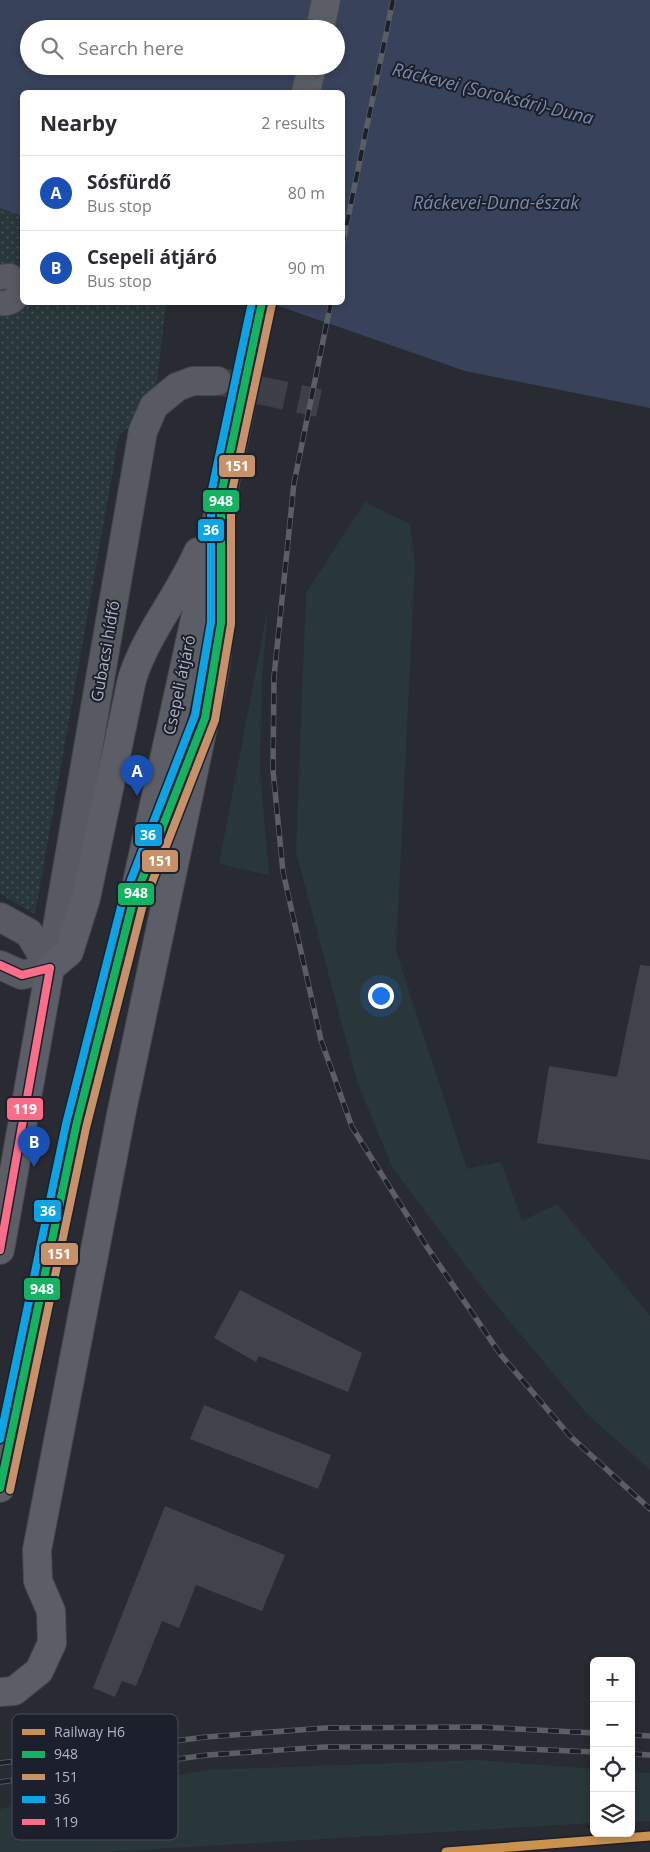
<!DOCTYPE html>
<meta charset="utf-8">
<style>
:root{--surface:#fff;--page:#f7f7f7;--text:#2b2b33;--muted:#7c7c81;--line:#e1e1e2;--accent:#0f766e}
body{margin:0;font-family:"Open Sans",sans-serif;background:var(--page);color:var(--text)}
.controls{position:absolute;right:15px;bottom:15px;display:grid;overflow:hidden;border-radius:8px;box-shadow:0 2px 8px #0003}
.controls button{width:45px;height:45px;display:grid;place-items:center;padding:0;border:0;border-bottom:1px solid var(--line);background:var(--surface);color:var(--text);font:25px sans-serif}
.you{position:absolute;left:380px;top:995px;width:18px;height:18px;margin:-12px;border:4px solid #fff;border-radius:50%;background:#1a73e8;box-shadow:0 0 0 8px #1a73e833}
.badge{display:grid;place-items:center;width:32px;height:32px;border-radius:50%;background:var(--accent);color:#fff;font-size:16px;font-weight:700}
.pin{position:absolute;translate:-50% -41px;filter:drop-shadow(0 1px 2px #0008)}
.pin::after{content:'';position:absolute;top:26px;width:18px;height:15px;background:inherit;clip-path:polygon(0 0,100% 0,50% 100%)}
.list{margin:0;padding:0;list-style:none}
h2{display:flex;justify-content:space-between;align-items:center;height:65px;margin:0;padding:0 20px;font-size:21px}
h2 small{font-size:16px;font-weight:400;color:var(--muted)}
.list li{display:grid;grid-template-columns:32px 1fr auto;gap:15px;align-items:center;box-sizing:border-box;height:75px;padding:0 20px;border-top:1px solid var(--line)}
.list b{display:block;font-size:19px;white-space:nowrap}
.list p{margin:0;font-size:16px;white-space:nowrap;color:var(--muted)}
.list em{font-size:16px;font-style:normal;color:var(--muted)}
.icon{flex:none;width:28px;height:28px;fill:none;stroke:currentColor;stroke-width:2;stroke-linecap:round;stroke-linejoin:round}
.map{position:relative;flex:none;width:650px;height:1852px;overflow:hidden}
.search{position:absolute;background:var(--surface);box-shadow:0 2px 8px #0003;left:20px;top:20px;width:325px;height:55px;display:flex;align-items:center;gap:12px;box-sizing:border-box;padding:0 18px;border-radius:28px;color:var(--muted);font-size:19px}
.panel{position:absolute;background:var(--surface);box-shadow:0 2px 8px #0003;left:20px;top:90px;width:325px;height:215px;border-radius:8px}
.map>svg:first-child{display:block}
.grass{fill:#29373b}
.park{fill:url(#park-dots)}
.water{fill:#38425b;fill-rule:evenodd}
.building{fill:#404349}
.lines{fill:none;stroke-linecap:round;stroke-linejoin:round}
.minor-tunnel{stroke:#3d4048;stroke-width:28;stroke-dasharray:28 14;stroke-linecap:butt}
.pedestrian-casing{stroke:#46474d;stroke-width:26}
.minor-casing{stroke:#46474d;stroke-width:30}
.secondary-casing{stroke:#46474d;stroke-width:30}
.pedestrian{stroke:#575a61;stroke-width:24}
.minor{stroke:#575a61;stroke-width:28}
.secondary{stroke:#5b5e66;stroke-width:28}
.rail-casing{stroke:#5b5e65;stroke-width:5.5}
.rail{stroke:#1c202c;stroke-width:4;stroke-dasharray:11;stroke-linecap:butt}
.secondary-bridge-casing{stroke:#46474d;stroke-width:30;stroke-linecap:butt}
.secondary-bridge{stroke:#5b5e66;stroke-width:28}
.bus-1-casing{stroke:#1c202c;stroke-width:11}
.bus-2-casing{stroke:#1c202c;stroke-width:11}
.bus-3-casing{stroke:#1c202c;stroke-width:11}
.bus-4-casing{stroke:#1c202c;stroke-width:11}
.bus-1{stroke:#13b361;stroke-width:8}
.bus-2{stroke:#c7916a;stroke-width:8}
.bus-3{stroke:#0da4e6;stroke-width:8}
.bus-4{stroke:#fb6d88;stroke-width:8}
.rail-1-casing{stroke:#1c202c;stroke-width:12}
.rail-1{stroke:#ca924d;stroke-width:9}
.labels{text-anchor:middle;stroke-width:4;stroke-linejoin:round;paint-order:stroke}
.street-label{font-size:16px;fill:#b1b6c4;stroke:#1c202c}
.water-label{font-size:18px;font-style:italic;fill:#7c89aa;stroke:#1c202c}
.key{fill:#1c202c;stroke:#494d5a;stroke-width:1}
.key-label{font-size:14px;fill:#b1b6c4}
.line-badge{stroke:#1c202c;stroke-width:2}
.badge-label{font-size:14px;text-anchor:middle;font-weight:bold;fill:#fff}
</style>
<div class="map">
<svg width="650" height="1852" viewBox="0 0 650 1852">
<defs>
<pattern id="park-dots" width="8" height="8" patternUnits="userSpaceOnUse" patternTransform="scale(1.25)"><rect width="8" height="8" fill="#29373b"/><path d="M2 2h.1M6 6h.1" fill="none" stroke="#465256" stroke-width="1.8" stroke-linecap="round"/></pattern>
</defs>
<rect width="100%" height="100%" fill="#282b32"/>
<path class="grass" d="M365 502 410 524 415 564 396 951 467 1169 501 1162 522 1221 557 1204 650 1316V1470L586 1413 483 1289 392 1167 357 1081 296 852 306 593Z
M268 607 262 676 260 769 269 875 219 864Z
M478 1760 594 1769V1823L104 1852H0V1809L10 1807 206 1770Z
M631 1772 650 1773V1821L631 1822Z"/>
<path class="park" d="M0 208 22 216V302L166 303 154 406 119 435 35 914 0 894Z"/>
<path class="water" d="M0 0H650V408L465 371 270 303 342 302V92H22V216L0 208ZM29 29H336V66H29Z"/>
<path class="building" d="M640 965 650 966V1160L537 1143 549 1066 617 1077Z
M240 1290 362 1353 348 1392 259 1356 256 1362 214 1338Z
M204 1405 331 1455 318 1489 190 1439Z
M165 1506 285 1555 262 1611 196 1585 179 1628 162 1621 136 1686 122 1681 115 1697 93 1688Z"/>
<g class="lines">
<path class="minor-tunnel" d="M217 381 319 403"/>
<g class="pedestrian-casing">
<path id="pedestrian" d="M0 277 10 276 20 284C21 296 12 305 0 303"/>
</g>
<g class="minor-casing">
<path id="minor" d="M0 917 29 933 50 968
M0 965 22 975 50 968
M50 968 143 431 154 406 177 387 193 381H217"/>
</g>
<g class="secondary-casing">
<path id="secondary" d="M320 29 326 0
M306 92 312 66
M199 733C221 675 221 607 221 546
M0 1250 50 968 69 952 86 898 132 679C147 632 179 596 198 552
M0 1488 76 1126 132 905 228 469
M0 1692 14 1691 39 1671 52 1643 51 1611 38 1581 37 1550 121 1115 205 718"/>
</g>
<use href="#pedestrian" class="pedestrian"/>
<use href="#minor" class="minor"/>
<use href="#secondary" class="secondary"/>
<g class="rail-casing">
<path id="rail" d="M342 247 393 0
M331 302 294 483 274 677 273 770 283 872 321 1040 352 1127 427 1247 501 1355 570 1436 650 1509
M631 1735 650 1736
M631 1754 650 1755
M0 1763 206 1737 325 1728 480 1727 594 1733
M0 1782 208 1755 325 1747H480L594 1752"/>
</g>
<use href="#rail" class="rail"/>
<g class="secondary-bridge-casing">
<path id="secondary-bridge" d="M228 469 262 302"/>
</g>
<use href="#secondary-bridge" class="secondary-bridge"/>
<g class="bus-1-casing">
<path id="bus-1" d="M0 1488 76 1126 132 905 205 718 221 623V495L262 302"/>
</g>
<g class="bus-2-casing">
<path id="bus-2" d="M10 1490 86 1128 142 908 215 720 231 624V496L272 304"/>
</g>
<g class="bus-3-casing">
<path id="bus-3" d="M0 1439 66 1124 122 903 195 715 211 622V494L252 302"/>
</g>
<g class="bus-4-casing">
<path id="bus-4" d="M0 965 22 975 50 968
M0 1250 50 968"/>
</g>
<use href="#bus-1" class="bus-1"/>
<use href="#bus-2" class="bus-2"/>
<use href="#bus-3" class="bus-3"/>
<use href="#bus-4" class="bus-4"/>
<g class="rail-1-casing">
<path id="rail-1" d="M446 1852 650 1836"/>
</g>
<use href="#rail-1" class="rail-1"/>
</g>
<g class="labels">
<g class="street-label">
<text transform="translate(105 651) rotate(-80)" y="6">Gubacsi hídfő</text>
<text transform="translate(179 685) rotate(-78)" y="6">Csepeli átjáró</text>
</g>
<g class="water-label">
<text transform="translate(493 94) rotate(14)" y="6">Ráckevei (Soroksári)-Duna</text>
<text x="496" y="209">Ráckevei-Duna-észak</text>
</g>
</g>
<rect x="12" y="1714" width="166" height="126" rx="8" class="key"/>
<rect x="22" y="1729" width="23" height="6" fill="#ca924d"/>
<rect x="22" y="1751" width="23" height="7" fill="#13b361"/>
<rect x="22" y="1774" width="23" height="6" fill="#c7916a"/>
<rect x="22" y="1796" width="23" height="7" fill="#0da4e6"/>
<rect x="22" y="1819" width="23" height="6" fill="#fb6d88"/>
<g class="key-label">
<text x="54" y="1737">Railway H6</text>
<text x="54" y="1759">948</text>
<text x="54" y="1782">151</text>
<text x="54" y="1804">36</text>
<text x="54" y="1827">119</text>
</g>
<g class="line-badge">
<rect x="218" y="454" width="38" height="24" rx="5" fill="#c7916a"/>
<rect x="202" y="489" width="38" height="24" rx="5" fill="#13b361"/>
<rect x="197" y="518" width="28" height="24" rx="5" fill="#0da4e6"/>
<rect x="134" y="823" width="29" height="24" rx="5" fill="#0da4e6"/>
<rect x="141" y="849" width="38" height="24" rx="5" fill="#c7916a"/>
<rect x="117" y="882" width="38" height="24" rx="5" fill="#13b361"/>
<rect x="6" y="1097" width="38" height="24" rx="5" fill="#fb6d88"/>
<rect x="33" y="1199" width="29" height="24" rx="5" fill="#0da4e6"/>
<rect x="40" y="1242" width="39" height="24" rx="5" fill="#c7916a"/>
<rect x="23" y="1277" width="38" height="24" rx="5" fill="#13b361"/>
</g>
<g class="badge-label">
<text x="237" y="471">151</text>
<text x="221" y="506">948</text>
<text x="211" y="535">36</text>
<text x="148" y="840">36</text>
<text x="160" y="866">151</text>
<text x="136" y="898">948</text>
<text x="25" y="1114">119</text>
<text x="48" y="1216">36</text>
<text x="59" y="1259">151</text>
<text x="42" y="1294">948</text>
</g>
</svg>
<div class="controls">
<button>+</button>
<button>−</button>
<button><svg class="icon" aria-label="locate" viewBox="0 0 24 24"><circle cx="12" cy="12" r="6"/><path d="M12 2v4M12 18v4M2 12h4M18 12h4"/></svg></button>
<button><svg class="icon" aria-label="layers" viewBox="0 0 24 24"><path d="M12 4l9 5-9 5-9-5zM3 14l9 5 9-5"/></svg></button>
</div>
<div class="you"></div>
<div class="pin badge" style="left:137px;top:796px;background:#1a4fb4">A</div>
<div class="pin badge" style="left:34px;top:1167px;background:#1a4fb4">B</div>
<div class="search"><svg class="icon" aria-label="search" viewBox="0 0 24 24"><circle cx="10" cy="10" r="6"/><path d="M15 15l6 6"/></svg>Search here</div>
<section class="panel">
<h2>Nearby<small>2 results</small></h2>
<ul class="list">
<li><span class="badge" style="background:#1a4fb4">A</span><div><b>Sósfürdő</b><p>Bus stop</p></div><em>80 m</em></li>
<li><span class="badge" style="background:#1a4fb4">B</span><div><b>Csepeli átjáró</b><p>Bus stop</p></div><em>90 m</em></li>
</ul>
</section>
</div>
